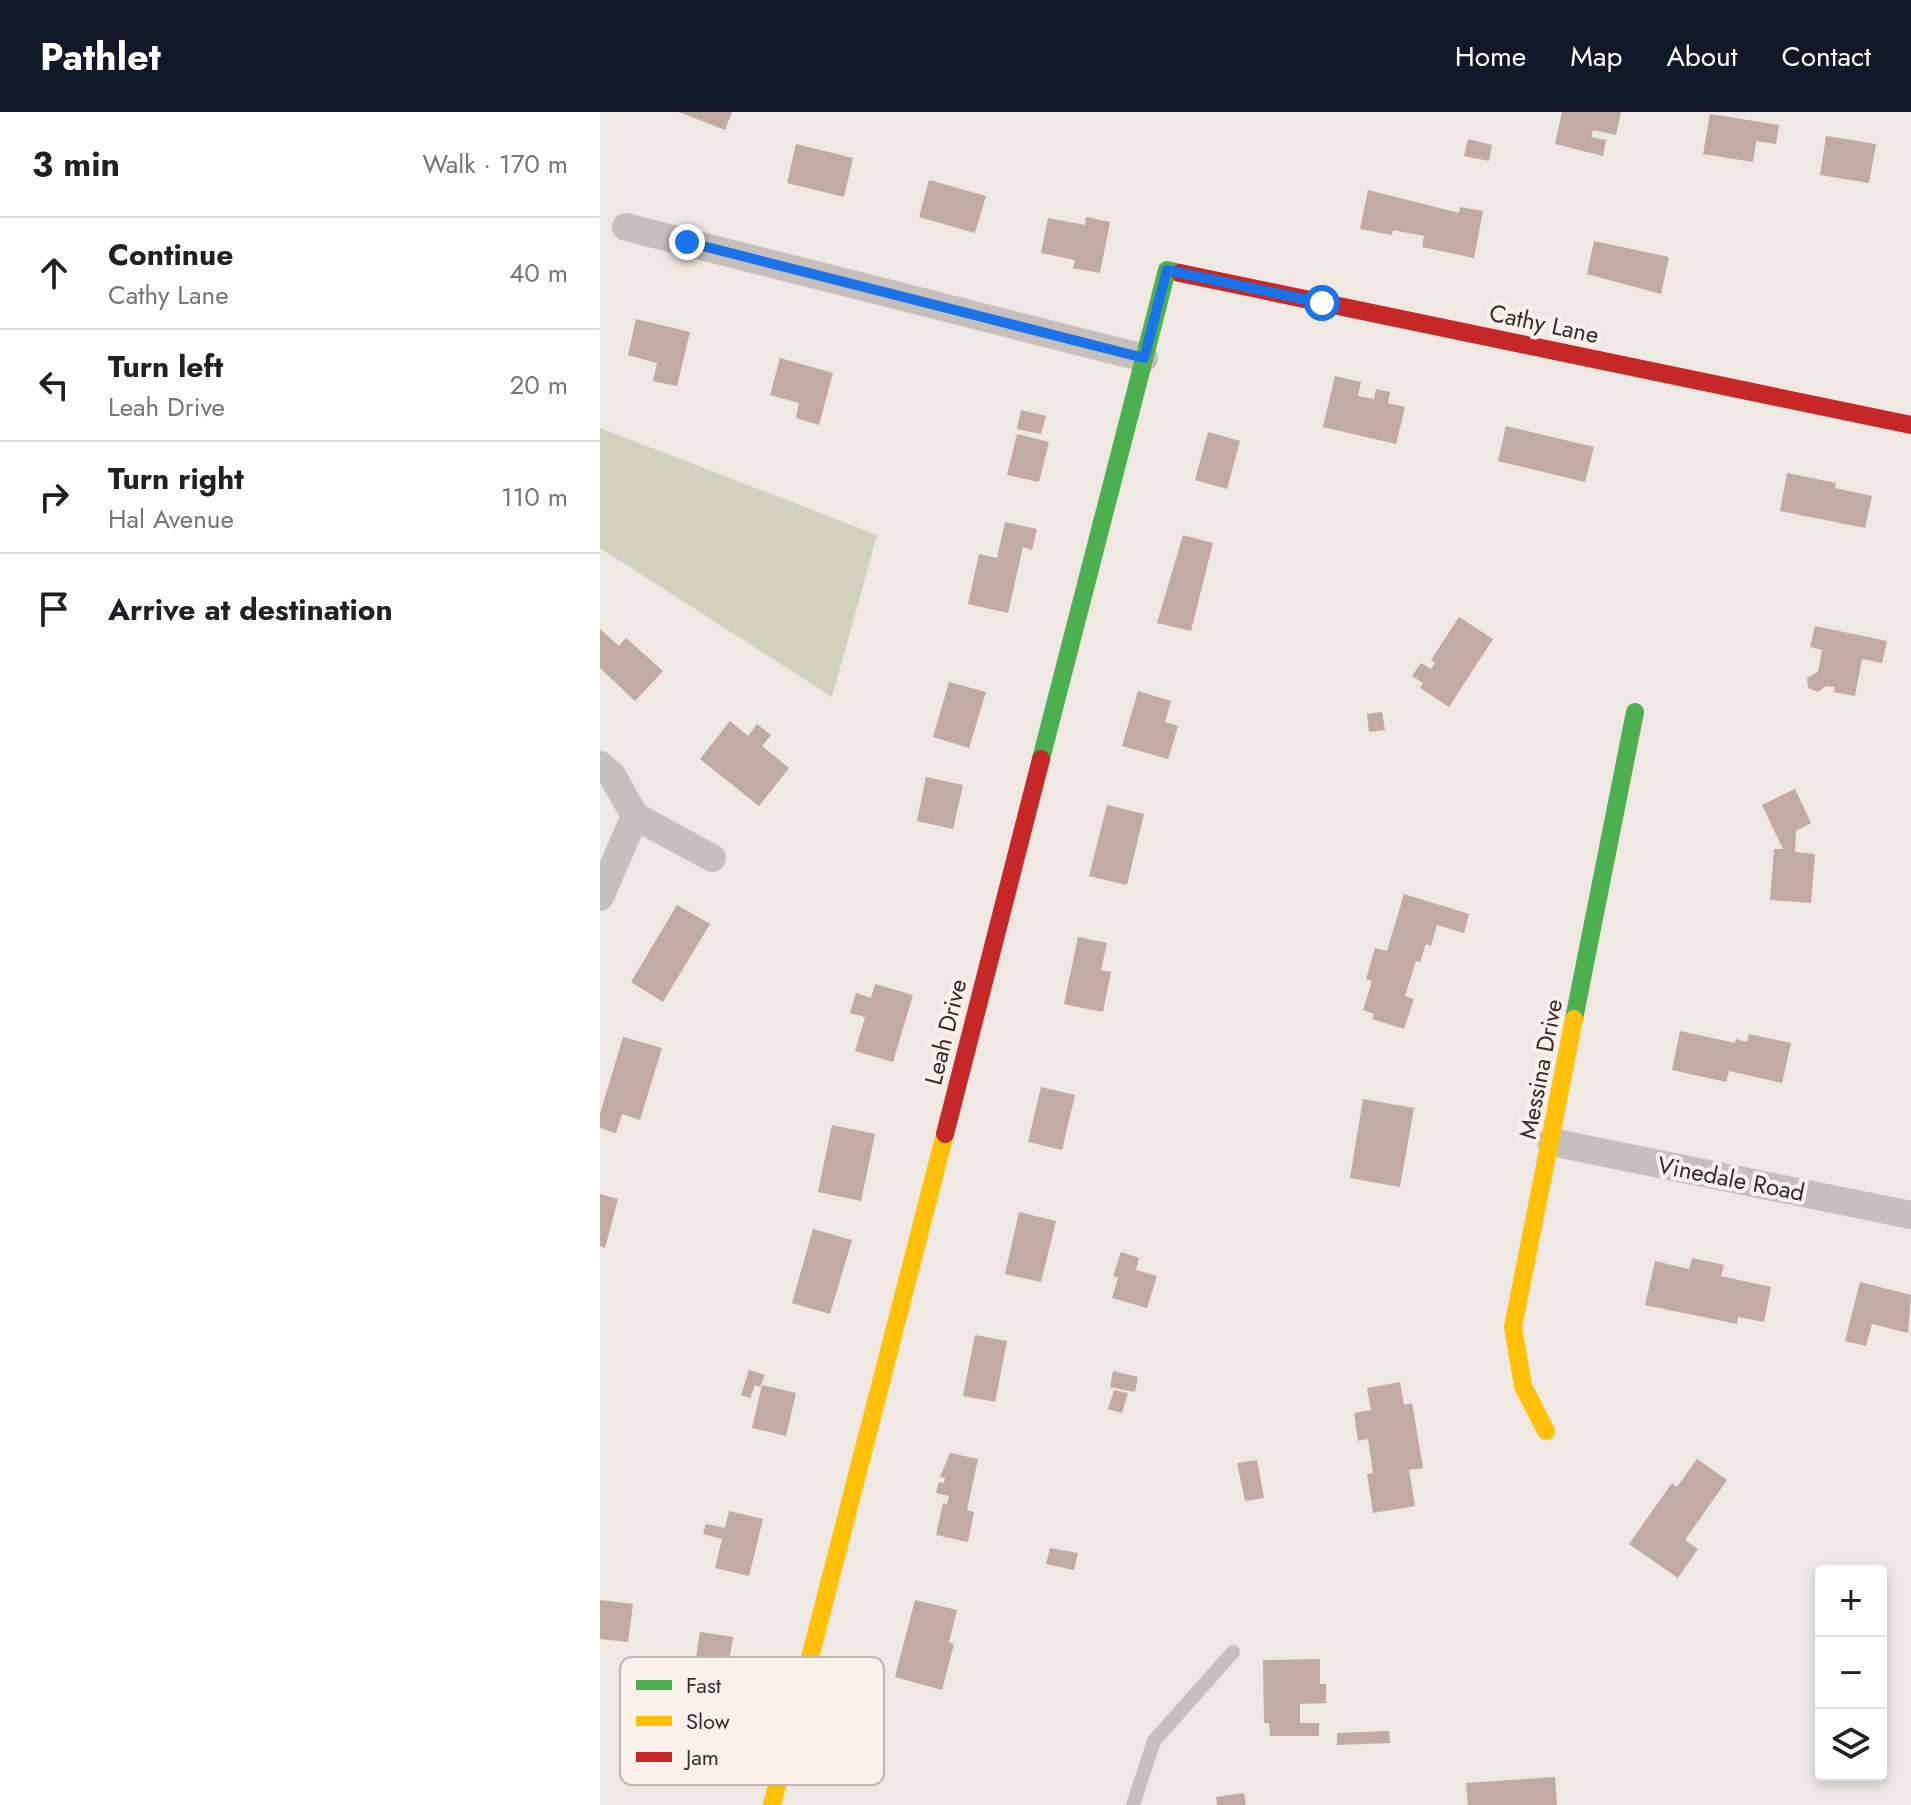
<!DOCTYPE html>
<meta charset="utf-8">
<style>
:root{--surface:#fff;--page:#f6f6f6;--text:#202124;--muted:#757577;--line:#e0e0e0;--accent:#111827}
body{margin:0;font-family:Jost,sans-serif;background:var(--page);color:var(--text)}
.controls{position:absolute;right:24px;bottom:24px;display:grid;overflow:hidden;border-radius:8px;box-shadow:0 4px 12px #0003}
.controls button{width:72px;height:72px;display:grid;place-items:center;padding:0;border:0;border-bottom:2px solid var(--line);background:var(--surface);color:var(--text);font:40px sans-serif}
.stop{position:absolute;width:24px;height:24px;margin:-18px;border:6px solid #1a73e8;border-radius:50%;background:#fff}
.stop.end{background:#1a73e8;border-color:#fff;box-shadow:0 2px 8px #0008}
.list{margin:0;padding:0;list-style:none}
h2{display:flex;justify-content:space-between;align-items:center;height:104px;margin:0;padding:0 32px;font-size:34px}
h2 small{font-size:26px;font-weight:400;color:var(--muted)}
.list li{display:grid;grid-template-columns:52px 1fr auto;gap:24px;align-items:center;box-sizing:border-box;height:112px;padding:0 32px;border-top:2px solid var(--line)}
.list b{display:block;font-size:30px;white-space:nowrap}
.list p{margin:0;font-size:26px;white-space:nowrap;color:var(--muted)}
.list em{font-size:26px;font-style:normal;color:var(--muted)}
.icon{flex:none;width:44px;height:44px;fill:none;stroke:currentColor;stroke-width:2;stroke-linecap:round;stroke-linejoin:round}
.map{position:relative;flex:none;width:1311px;height:1693px;overflow:hidden}
header{display:flex;align-items:center;gap:48px;box-sizing:border-box;height:112px;padding:0 40px;background:var(--accent);color:#fff}
header strong{font-size:38px}
nav{display:flex;gap:44px;margin-inline-start:auto;font-size:28px}
main{display:flex}
aside{flex:1;background:var(--surface)}
.map>svg:first-child{display:block}
.green{fill:#d1d2bd}
.building{fill:#c1a9a4}
.lines{fill:none;stroke-linecap:round;stroke-linejoin:round}
.lane{stroke:#c7bfbb;stroke-width:14}
.street{stroke:#c7bfbb;stroke-width:28}
.fast{stroke:#4caf50;stroke-width:18}
.slow{stroke:#ffc107;stroke-width:18}
.jam{stroke:#c62828;stroke-width:18}
.route{stroke:#1a73e8;stroke-width:10}
.labels{text-anchor:middle;stroke-width:8;stroke-linejoin:round;paint-order:stroke}
.street-label{font-size:24px;fill:#382c2a;stroke:#faf1eb}
.key{fill:#faf1eb;stroke:#c0b6b1;stroke-width:2}
.key-label{font-size:22px;fill:#382c2a}
</style>
<header>
<strong>Pathlet</strong>
<nav><a>Home</a><a>Map</a><a>About</a><a>Contact</a></nav>
</header>
<main>
<aside>
<h2>3 min<small>Walk · 170 m</small></h2>
<ul class="list">
<li><svg class="icon" aria-label="ahead" viewBox="0 0 24 24"><path d="M12 20V5M6 11l6-6 6 6"/></svg><div><b>Continue</b><p>Cathy Lane</p></div><em>40 m</em></li>
<li><svg class="icon" aria-label="left" viewBox="0 0 24 24"><path d="M17 20v-9H6M10 6l-5 5 5 5"/></svg><div><b>Turn left</b><p>Leah Drive</p></div><em>20 m</em></li>
<li><svg class="icon" aria-label="right" viewBox="0 0 24 24"><path d="M7 20v-9h11M14 6l5 5-5 5"/></svg><div><b>Turn right</b><p>Hal Avenue</p></div><em>110 m</em></li>
<li><svg class="icon" aria-label="arrive" viewBox="0 0 24 24"><path d="M6 21V4h12l-3 4 3 4H6"/></svg><div><b>Arrive at destination</b></div></li>
</ul>
</aside>
<div class="map">
<svg width="1311" height="1693" viewBox="0 0 1311 1693">
<rect width="100%" height="100%" fill="#eee7e2"/>
<path class="green" d="M0 316 277 423 232 585 0 436Z"/>
<path class="building" d="M79 0H132L125 18Z
M962 0H1021L1016 23 993 18 991 25 1006 28 1003 44 955 32Z
M1110 2 1179 13 1176 32 1156 29 1153 50 1103 42Z
M1226 24 1276 32 1269 71 1220 63Z
M868 27 892 33 889 49 864 44Z
M196 32 253 46 244 85 187 71Z
M329 68 386 84 375 121 319 105Z
M768 78 859 101 860 95 883 99 874 146 822 135 824 124 793 118 792 123 760 117Z
M486 105 510 110 500 161 473 156 475 148 441 141 448 106 485 113Z
M994 129 1069 145 1061 182 987 162Z
M36 207 90 220 77 274 53 269 57 251 28 243Z
M180 246 233 261 219 313 196 306 199 291 170 283Z
M735 264 761 270 758 284 774 287 776 277 790 280 788 291 805 295 796 332 723 315Z
M421 298 446 304 441 322 417 317Z
M906 314 994 335 985 370 898 349Z
M608 320 640 329 627 377 595 368Z
M417 322 449 330 439 370 407 363Z
M1187 361 1236 371 1235 376 1272 384 1265 416 1180 399Z
M405 410 437 417 432 438 423 435 408 501 368 492 379 442 397 446Z
M583 423 613 431 591 519 557 511Z
M859 505 893 527 849 595 820 576 823 571 812 564 821 551 831 557 835 551 831 548Z
M1215 514 1287 529 1282 551 1262 547 1255 584 1234 580 1235 575 1226 574 1218 580 1208 576 1207 566 1218 560 1222 538 1210 535Z
M0 517 19 534 26 526 63 559 35 589 0 556Z
M349 570 386 580 369 636 333 625Z
M538 579 571 589 565 610 578 614 568 647 522 634Z
M782 600 785 618 769 620 767 602Z
M130 609 148 624 157 612 171 623 162 634 189 656 159 694 100 647Z
M326 665 363 673 353 717 317 709Z
M1195 677 1211 711 1196 719 1195 740 1215 742 1211 791 1170 788 1174 737H1183L1162 693Z
M507 693 544 702 527 773 489 764Z
M804 782 869 802 864 821 837 813 831 834 826 832 820 850 816 849 805 884 814 887 804 917 772 907 774 902 763 898 772 869 766 867 775 836 787 839Z
M77 793 110 812 63 890 31 870Z
M478 825 507 831 501 858 511 860 503 900 464 892Z
M275 872 313 883 293 950 255 939 265 905 250 901 256 881 271 886Z
M1080 919 1135 931 1136 927 1147 930 1149 922 1191 931 1182 971 1129 959 1126 970 1072 958Z
M23 925 62 936 40 1008 22 1002 16 1021 0 1016V1002Z
M441 975 475 983 462 1038 428 1030Z
M763 987 814 996 800 1075 750 1066Z
M232 1013 275 1022 261 1089 218 1080Z
M0 1082 18 1087 5 1136 0 1134Z
M419 1100 456 1109 441 1170 405 1162Z
M213 1117 252 1128 230 1202 192 1191Z
M521 1140 539 1146 536 1158 557 1164 547 1196 512 1186 518 1166 513 1164Z
M1092 1146 1124 1153 1121 1164 1171 1175 1164 1210 1138 1205 1137 1212 1045 1193 1055 1149 1089 1157Z
M1260 1170 1311 1183 1308 1221 1272 1212 1266 1234 1245 1229Z
M375 1223 407 1229 395 1290 363 1284Z
M149 1258 165 1263 160 1275 155 1273 150 1286 141 1283Z
M513 1259 538 1265 535 1280 510 1275Z
M800 1270 804 1293 812 1291 823 1356 809 1358 815 1394 773 1401 767 1362 773 1361 768 1327 758 1329 754 1301 771 1298 767 1276Z
M162 1273 196 1281 186 1324 152 1316Z
M514 1278 528 1281 522 1301 508 1297Z
M350 1341 378 1347 367 1398 374 1400 368 1430 336 1423 343 1391 347 1392 349 1384 336 1381 339 1370 344 1371 345 1366 340 1365Z
M1097 1347 1127 1368 1085 1428 1098 1437 1078 1466 1029 1432 1072 1371 1077 1375Z
M657 1348 664 1386 645 1389 637 1351Z
M129 1399 163 1407 149 1464 115 1456 122 1427 103 1422 106 1412 125 1416Z
M450 1436 478 1441 474 1458 446 1452Z
M0 1488 33 1492 28 1530 0 1527Z
M315 1488 357 1498 349 1530 354 1532 342 1578 295 1565Z
M100 1520 133 1525 124 1580 91 1576Z
M720 1547V1572H726V1591L700 1592V1611H719V1624H670L669 1611H664L663 1548Z
M789 1619 790 1631 737 1633V1621Z
M955 1665 957 1693H868L866 1671Z
M644 1681 646 1693H617L616 1685Z"/>
<g class="lines">
<path class="lane" d="M533 1693 554 1629 633 1540"/>
<path class="street" d="M26 115 544 246
M0 653 12 663 35 704 112 746
M0 785 35 704
M951 1030 1311 1103"/>
<path class="fast" d="M441 647 567 158 580 161
M974 907 1035 600"/>
<path class="slow" d="M946 1319 923 1274 913 1215 974 907
M172 1693 345 1022"/>
<path class="jam" d="M580 161 1311 313
M345 1022 441 647"/>
</g>
<g class="lines">
<path class="route" d="M87 130 544 246 567 158 722 191"/>
</g>
<g class="labels">
<g class="street-label">
<text transform="translate(944 212) rotate(12)" y="8">Cathy Lane</text>
<text transform="translate(346 920) rotate(-76)" y="8">Leah Drive</text>
<text transform="translate(941 957) rotate(-79)" y="8">Messina Drive</text>
<text transform="translate(1131 1067) rotate(11)" y="8">Vinedale Road</text>
</g>
</g>
<rect x="20" y="1545" width="264" height="128" rx="12" class="key"/>
<rect x="36" y="1568" width="36" height="10" fill="#4caf50"/>
<rect x="36" y="1604" width="36" height="10" fill="#ffc107"/>
<rect x="36" y="1640" width="36" height="10" fill="#c62828"/>
<g class="key-label">
<text x="86" y="1581">Fast</text>
<text x="86" y="1617">Slow</text>
<text x="86" y="1653">Jam</text>
</g>
</svg>
<div class="controls">
<button>+</button>
<button>−</button>
<button><svg class="icon" aria-label="layers" viewBox="0 0 24 24"><path d="M12 4l9 5-9 5-9-5zM3 14l9 5 9-5"/></svg></button>
</div>
<div class="stop" style="left:722px;top:191px"></div>
<div class="stop end" style="left:87px;top:130px"></div>
</div>
</main>
